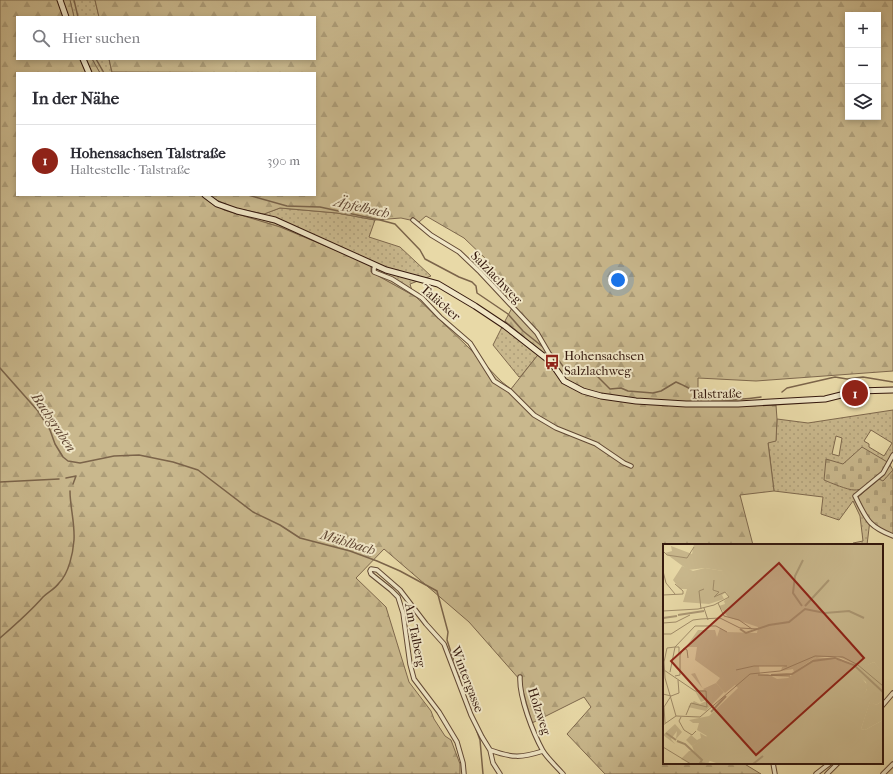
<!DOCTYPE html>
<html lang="de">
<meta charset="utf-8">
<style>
:root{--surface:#fff;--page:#f7f7f7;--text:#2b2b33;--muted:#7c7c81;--line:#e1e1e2;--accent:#8f2418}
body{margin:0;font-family:"IM FELL French Canon",serif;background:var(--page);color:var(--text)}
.controls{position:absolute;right:12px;top:12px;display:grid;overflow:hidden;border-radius:0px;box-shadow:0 2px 6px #0003}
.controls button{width:36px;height:36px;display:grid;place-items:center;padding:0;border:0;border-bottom:1px solid var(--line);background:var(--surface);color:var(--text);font:20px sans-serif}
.you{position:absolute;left:618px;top:280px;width:14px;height:14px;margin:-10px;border:3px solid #fff;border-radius:50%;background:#1a73e8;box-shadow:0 0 0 6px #1a73e833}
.badge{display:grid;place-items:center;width:26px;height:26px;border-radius:50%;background:var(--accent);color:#fff;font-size:13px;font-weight:700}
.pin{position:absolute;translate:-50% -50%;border:2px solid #fff;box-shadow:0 1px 4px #0006}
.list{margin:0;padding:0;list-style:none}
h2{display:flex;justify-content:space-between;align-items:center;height:52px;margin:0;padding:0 16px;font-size:17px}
h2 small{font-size:13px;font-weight:400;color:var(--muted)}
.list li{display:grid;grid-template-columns:26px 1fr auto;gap:12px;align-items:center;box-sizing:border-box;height:72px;padding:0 16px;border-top:1px solid var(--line)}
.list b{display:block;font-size:15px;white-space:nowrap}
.list p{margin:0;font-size:13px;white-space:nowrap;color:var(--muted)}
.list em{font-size:13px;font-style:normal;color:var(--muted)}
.icon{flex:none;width:22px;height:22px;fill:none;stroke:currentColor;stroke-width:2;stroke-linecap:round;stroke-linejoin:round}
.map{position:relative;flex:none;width:893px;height:774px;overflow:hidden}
.search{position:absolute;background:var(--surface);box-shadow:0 2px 6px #0003;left:16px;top:16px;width:300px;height:44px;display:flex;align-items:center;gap:10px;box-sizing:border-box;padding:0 14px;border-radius:0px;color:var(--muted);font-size:15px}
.panel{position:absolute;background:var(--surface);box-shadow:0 2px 6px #0003;left:16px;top:72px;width:300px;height:124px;border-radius:0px}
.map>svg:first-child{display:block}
.green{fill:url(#green-dots);stroke:#7e684d;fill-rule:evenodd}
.forest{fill:url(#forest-firs);stroke:#7e684d;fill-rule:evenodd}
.cemetery{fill:url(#cemetery-stones);stroke:#7e684d}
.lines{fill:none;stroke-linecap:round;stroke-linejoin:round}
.stream{stroke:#7b644a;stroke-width:1.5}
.street-casing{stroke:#614834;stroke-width:5.5}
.secondary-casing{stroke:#34180d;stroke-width:7}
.street{stroke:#f0e6c6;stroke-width:3.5}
.secondary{stroke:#f0e6c6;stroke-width:5}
.labels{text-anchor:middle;stroke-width:4;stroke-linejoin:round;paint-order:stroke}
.street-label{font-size:13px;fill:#34180d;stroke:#f0e6c6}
.poi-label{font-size:13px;fill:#34180d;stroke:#f0e6c6;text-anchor:start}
.water-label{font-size:14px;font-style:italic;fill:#5e4431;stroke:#f0e6c6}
.inset-river{fill:none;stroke:#ab9773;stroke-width:2}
.inset-road{fill:none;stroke:#a08c69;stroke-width:1}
.view{fill:#8f2418;fill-opacity:0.15;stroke:#8f2418;stroke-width:2}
.inset-edge{fill:none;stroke:#34180d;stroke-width:2}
</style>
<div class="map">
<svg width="893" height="774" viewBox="0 0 893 774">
<defs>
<pattern id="green-dots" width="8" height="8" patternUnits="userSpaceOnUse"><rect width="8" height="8" fill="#c9b88d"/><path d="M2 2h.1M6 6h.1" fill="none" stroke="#ad9d78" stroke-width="1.8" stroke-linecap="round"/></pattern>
<pattern id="forest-firs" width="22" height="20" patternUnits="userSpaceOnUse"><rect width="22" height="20" fill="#c9b88d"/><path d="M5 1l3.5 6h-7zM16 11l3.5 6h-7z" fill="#ad9d78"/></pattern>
<pattern id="cemetery-stones" width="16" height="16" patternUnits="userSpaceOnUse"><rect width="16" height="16" fill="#c9b88d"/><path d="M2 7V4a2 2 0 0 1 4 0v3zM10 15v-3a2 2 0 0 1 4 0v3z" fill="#ad9d78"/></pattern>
</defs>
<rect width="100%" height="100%" fill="#e8d9a7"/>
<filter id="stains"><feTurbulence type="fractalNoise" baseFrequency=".005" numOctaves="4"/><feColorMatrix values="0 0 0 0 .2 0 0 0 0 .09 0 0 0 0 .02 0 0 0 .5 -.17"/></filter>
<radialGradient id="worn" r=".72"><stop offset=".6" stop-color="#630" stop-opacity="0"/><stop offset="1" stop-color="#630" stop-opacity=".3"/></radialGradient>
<path class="green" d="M70 0H95L99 17H74Z
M92 59H109L112 73H100Z
M202 195H209L214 199 264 214 280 208 337 213 375 220 369 237 400 247 431 276 410 284 413 294H410L371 272V265L280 227 223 210Z
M505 321 541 351 521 376 519 377 493 345Z
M893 410V459L890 465 893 470 862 507 870 520 867 545H853V543L863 541 860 516 853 501 839 520 821 514 823 497 774 491 768 442 776 440 777 419 808 423ZM871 430 892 443 884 456 869 447V444L864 441ZM836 436 842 438 839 456 832 454Z"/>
<path class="forest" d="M0 0H70L74 17H17V59H92L100 73H17V195H202L224 210 280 227 371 265V272L416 297 467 346 502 382 511 389 541 351 505 321 513 306 483 271 487 260 464 238 426 216 419 222 401 218 375 220 337 213 280 208 264 214 235 208 214 199 209 195H315V73L112 72 109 59H315V17H99L95 0H893V371L756 381 698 378V405H776L777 419 776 441 768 443 774 491 740 495 753 545H664V763H743L761 774H605L567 734 591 707 584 697 532 723 520 680 469 622 384 549 356 578 386 607 409 682 431 711 434 719 445 736 451 740 460 764V774H0ZM848 15H878V117H848Z"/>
<path class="cemetery" d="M862 447 889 463C881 473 868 491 854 490 848 490 831 483 824 480L826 459 843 464Z
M893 470V535C889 533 884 532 880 530 869 522 863 509 858 497L879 479 883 481Z"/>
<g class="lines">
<path class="stream" d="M74 0 78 17
M96 59 104 73
M248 195 287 206 320 207 380 220 395 224 420 250 425 259 459 277 472 282 476 286 477 293 508 314 523 331 543 347
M549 352C561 357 562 371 573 376L587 370 592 371 610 389 621 388 628 391 653 393 661 391 676 382C686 386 697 393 707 397 724 402 744 399 761 397
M0 368 38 411 50 430 55 444 63 457 68 461 80 463 114 456 139 455 173 462 198 470 253 512 280 525 300 538 350 551 377 561 400 571 437 591 448 632 447 640 465 695
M782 392 787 388 835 377 847 379 863 377 893 382
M66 478 76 476
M0 482 59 479
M73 484 76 476
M0 638C15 625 30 612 43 597 48 592 55 589 59 583 69 573 73 553 74 540 75 523 70 507 70 491
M476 729 480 740 483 774"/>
<g class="street-casing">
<path id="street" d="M413 220 431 235 459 252 480 272 537 333 551 357V362
M375 265 374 269V272L392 279 422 298 440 317 470 343 494 381 510 391 534 415 556 428 596 444 624 463 631 466
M893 455 883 473 855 496C867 520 868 526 893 536
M520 677C519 697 533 733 543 751 548 759 557 767 563 774
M882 706 893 693
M490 750C512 758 521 758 543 751
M773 763 775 774
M464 774 463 763 457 742 439 712 414 679 410 664 403 613 398 597 391 590 371 574 370 571 371 569 377 570 400 590 426 624 444 644 471 715 482 737 490 750 493 763 500 774
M816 774 830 763
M827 774 838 763
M883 774 893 764"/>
</g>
<g class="secondary-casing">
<path id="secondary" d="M60 0 66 17
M83 59 89 73
M205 195 217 204 237 211 275 220 386 270 438 284 475 306 505 326 551 362 564 381 583 391 601 396 636 401 686 404H738L825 399 857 391 893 390"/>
</g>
<use href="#street" class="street"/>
<use href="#secondary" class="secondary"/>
</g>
<defs>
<g id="bus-bare" transform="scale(1.2)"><path d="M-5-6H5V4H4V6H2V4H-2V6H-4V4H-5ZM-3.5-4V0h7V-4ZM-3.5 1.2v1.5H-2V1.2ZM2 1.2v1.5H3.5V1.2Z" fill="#8f2418" stroke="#f0e6c6" stroke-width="2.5" paint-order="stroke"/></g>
</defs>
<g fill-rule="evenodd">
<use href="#bus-bare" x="552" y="362"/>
</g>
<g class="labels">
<g class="street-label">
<text transform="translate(497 277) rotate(46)" y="5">Salzlachweg</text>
<text transform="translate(441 302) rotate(41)" y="5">Taläcker</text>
<text transform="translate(716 393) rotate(-1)" y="5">Talstraße</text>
<text transform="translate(416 635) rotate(79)" y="5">Am Talberg</text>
<text transform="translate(468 679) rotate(69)" y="5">Wintergasse</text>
<text transform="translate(540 711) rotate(72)" y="5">Holzweg</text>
</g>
<g class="poi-label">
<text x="564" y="360">Hohensachsen<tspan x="564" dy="15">Salzlachweg</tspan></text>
</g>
<g class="water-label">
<text transform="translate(362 207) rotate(13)" y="5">Äpfelbach</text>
<text transform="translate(54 422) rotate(56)" y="5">Bachgraben</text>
<text transform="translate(348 542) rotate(17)" y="5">Mühlbach</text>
</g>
</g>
<g transform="translate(663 544)">
<rect width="220" height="220" fill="#e8d9a7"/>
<path d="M19 22 30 27 42 24 60 27 59 51 61 55 46 60 20 58 24 45H17L10 36ZM168 112 153 113 131 128 130 125 118 127 119 123 151 113ZM175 114 196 124 211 118 218 126 220 124V176L202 186 198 185 207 157 213 161 218 158 200 152 204 145 203 138ZM32 129 40 145 53 139 61 148 43 167 25 163 31 157 37 160 43 157 41 146 28 130ZM12 180 19 188 13 195 14 187 8 195 12 200 0 191ZM37 189 44 193 29 202 23 196 28 191 34 196 38 194ZM26 207H31L33 212 44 214 47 216 45 220H27L18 215Z" fill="#c9b88d"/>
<path d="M31 0H220V124L218 127 211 118 200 123 199 128 207 136 205 139 199 128 189 119 174 112 154 113 176 116 192 125 205 142 201 152 206 149 218 158 213 161 207 158 198 185 202 186 220 176V220H56L33 212 29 202 44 192 34 186 36 179H30L26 176 46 172 75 144 72 141 62 149 53 139 57 134 32 116 34 103H23L35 86H52L54 93 57 84 64 88 94 89 95 83 65 73 56 62 62 60 61 57 66 53 63 48 59 51 51 43 55 35 58 36 60 27 42 24 25 26 2 9 9 7 8 2 29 10ZM153 113 125 134 114 135 105 130H97L96 122H127Z" fill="#c9b88d" fill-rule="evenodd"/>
<path d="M48 145 50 148 47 154 38 158 32 147Z" fill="#c9b88d"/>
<path class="inset-river" d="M139 62 130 49 132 32 140 16M142 62 166 36M15 71 41 67M0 74 14 72M77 85 83 89 106 81 126 78 142 65 162 69 186 67 201 74M108 131 129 130 150 117 172 114 191 121 220 148M48 168 63 152M3 189 13 196M14 197 22 200 39 216 37 219 43 220M90 220 100 212"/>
<path class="inset-road" d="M0 7 4 11 24 14 31 3M0 27 3 39 12 50M0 51 20 50V47L12 40M51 53 56 48 50 46 51 36M55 59 61 72 76 76 89 85M41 64 45 76M38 65 36 47 41 45M0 67 35 65 51 61 66 53 62 48 51 53M0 79 13 78 27 71M0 90H8L30 76 38 75 57 74 77 84 94 85M1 118 4 104 12 103 32 82H53L64 88M1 118 2 134 13 172M1 126 32 147H43L44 163 28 159 23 171M73 126 91 122H124M7 128 12 103H16V110M95 131 127 132M12 132 17 131V111L21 104 24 106 25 114M0 150 8 152 16 149 15 136M13 172 37 173 87 130 117 127 152 112 180 113 195 121 220 142M18 173 16 177 21 186 29 191 33 187M2 179 1 163 8 152M0 181 13 172M0 203 28 220"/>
<path class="view" d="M116 19 201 114 93 211 8 117Z"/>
<rect width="220" height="220" class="inset-edge"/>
</g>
<rect width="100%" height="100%" filter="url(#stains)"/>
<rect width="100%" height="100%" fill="url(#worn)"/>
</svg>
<div class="controls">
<button>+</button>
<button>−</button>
<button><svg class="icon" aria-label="layers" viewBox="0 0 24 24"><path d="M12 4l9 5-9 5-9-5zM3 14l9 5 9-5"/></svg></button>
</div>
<div class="you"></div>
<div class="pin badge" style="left:855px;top:393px">1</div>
<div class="search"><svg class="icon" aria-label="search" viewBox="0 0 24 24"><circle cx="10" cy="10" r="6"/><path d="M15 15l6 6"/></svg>Hier suchen</div>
<section class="panel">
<h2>In der Nähe<small></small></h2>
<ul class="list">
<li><span class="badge">1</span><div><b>Hohensachsen Talstraße</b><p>Haltestelle · Talstraße</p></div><em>390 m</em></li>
</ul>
</section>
</div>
